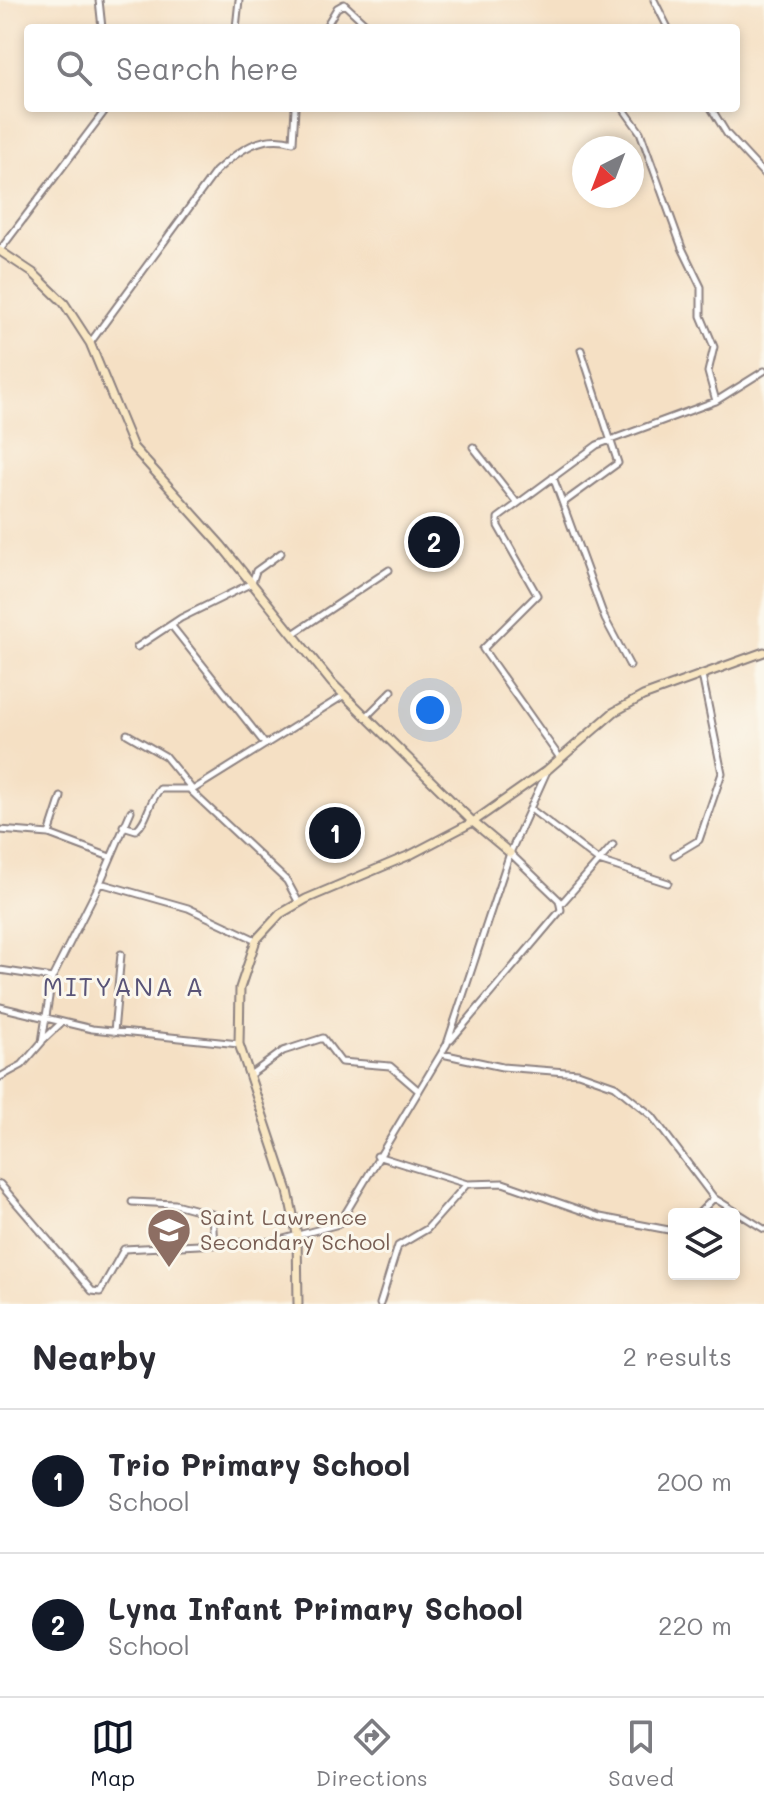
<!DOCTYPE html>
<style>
:root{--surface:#fff;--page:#f7f7f7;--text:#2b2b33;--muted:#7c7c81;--line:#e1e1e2;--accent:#111827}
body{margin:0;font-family:Mali,sans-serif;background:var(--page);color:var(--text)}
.controls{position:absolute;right:24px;bottom:24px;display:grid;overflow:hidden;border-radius:8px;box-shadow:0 4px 12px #0003}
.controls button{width:72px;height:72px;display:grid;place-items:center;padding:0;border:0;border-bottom:2px solid var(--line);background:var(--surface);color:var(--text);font:40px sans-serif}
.compass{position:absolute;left:572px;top:136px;width:72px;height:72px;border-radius:50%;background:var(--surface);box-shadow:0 4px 12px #0003;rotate:222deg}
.you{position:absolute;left:430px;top:710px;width:28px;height:28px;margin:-20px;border:6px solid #fff;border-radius:50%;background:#1a73e8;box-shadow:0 0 0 12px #1a73e833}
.badge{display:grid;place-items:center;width:52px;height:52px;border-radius:50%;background:var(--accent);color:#fff;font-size:26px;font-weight:700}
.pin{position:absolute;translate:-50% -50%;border:4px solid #fff;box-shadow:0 2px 8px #0006}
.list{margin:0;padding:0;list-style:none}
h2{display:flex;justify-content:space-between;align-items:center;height:104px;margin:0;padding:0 32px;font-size:34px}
h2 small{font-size:26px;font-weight:400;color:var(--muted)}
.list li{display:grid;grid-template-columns:52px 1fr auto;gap:24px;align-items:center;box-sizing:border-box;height:144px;padding:0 32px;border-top:2px solid var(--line)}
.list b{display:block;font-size:30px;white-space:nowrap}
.list p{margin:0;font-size:26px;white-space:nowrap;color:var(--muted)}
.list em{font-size:26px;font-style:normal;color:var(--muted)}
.icon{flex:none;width:44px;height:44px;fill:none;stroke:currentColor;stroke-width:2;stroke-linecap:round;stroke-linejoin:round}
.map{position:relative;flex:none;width:764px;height:1304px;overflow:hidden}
.search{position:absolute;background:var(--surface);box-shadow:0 4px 12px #0003;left:24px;right:24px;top:24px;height:88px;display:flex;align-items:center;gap:20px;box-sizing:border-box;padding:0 28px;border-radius:8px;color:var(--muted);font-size:30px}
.sheet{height:392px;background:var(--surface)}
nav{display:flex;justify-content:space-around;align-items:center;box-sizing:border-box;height:112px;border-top:2px solid var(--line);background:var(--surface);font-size:22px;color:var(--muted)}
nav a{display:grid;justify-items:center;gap:4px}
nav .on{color:var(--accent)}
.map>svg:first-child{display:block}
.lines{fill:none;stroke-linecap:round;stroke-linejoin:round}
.street-casing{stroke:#8c8180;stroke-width:9}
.secondary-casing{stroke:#8c8180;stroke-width:11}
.street{stroke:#fff;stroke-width:5}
.secondary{stroke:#f9e7c3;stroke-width:7}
.labels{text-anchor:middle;stroke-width:6;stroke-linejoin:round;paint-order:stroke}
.education-label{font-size:22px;fill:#785e54;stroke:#fbf7ec;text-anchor:start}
.quarter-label{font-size:26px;letter-spacing:2px;fill:#595478;stroke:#fbf7ec}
</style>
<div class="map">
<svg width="764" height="1304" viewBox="0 0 764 1304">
<rect width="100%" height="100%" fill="#fbf7ec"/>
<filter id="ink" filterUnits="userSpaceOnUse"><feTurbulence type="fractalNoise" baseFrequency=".0125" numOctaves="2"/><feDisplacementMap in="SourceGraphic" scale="16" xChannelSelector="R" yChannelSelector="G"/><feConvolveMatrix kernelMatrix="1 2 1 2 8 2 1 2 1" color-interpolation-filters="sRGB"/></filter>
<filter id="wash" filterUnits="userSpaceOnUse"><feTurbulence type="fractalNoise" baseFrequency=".006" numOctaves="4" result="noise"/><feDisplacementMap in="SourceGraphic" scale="32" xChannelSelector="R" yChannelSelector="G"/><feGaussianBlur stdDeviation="1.8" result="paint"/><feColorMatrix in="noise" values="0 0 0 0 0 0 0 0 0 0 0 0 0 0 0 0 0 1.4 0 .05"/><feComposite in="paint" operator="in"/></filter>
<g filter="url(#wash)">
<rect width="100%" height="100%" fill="#f5e0c4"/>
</g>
<g filter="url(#ink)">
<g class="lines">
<g class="street-casing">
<path id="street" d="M99 0 102 28
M654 0 668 28
M236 28 239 0
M325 28 337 8 344 4 370 28
M623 108 640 132 682 248 701 287V316L714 347 708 372 716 401
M711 108 727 134 764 174
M0 250 107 108
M90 343 216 171C239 150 262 133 293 142L295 108
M473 447 517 503
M553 477 605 619 630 666
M563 503 618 463 581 350
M171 625 265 744
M293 634 389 570
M137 647 181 618 252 583 256 571 281 553
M366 717 392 691
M560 758 483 649 537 595 498 526V518L597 445 716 401 764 371
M532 810 599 861 668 883
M123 826 136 830C149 819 148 802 160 789H192L165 756 127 734
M0 830 49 834 110 857
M49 834 61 797
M674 855 699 840 722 773 702 675
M100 883 188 908 256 940
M299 903 287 881 191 791 343 696
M561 904 613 845
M0 970 52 978
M0 1007 92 1029 239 1044
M114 1032 121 954
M451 1040 561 910 559 900 510 853
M42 1041 60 1024
M442 1054 502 1067 578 1073 615 1086 652 1116 714 1198 764 1229
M250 1075 283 1051 323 1038 341 1062 390 1066 419 1091
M0 1077 22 1065 42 1042 52 978 100 883 131 811
M377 1156 467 1184 503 1183 600 1217 674 1231
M0 1184 92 1291 100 1292 124 1249 276 1241 339 1224 447 1044 510 853 547 771
M132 1202 175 1204 212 1214 214 1245
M698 1214 714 1198
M380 1304 398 1246 427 1229 466 1185"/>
</g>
<g class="secondary-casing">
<path id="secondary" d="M0 251 33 273 64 303 90 343 133 447 221 545 332 683 473 822 510 853
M298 1304 297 1234 288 1191 239 1044 240 988 256 940 280 914 306 899 410 855 473 822 547 770 614 712 643 696 764 652"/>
</g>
<use href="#street" class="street"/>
<use href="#secondary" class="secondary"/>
</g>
</g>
<defs>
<g id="school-pin" transform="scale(2.3)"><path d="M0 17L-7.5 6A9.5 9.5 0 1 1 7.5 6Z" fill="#8d6e63" stroke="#fbf7ec"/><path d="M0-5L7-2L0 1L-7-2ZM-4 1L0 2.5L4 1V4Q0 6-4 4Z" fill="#fff"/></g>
</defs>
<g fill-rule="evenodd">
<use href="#school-pin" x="169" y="1230"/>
</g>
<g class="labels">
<g class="education-label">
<text x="200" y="1225">Saint Lawrence<tspan x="200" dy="25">Secondary School</tspan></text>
</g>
<g class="quarter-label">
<text x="124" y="996">MITYANA A</text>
</g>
</g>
</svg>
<div class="controls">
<button><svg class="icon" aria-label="layers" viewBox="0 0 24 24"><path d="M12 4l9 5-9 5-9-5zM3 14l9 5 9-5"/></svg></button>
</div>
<svg class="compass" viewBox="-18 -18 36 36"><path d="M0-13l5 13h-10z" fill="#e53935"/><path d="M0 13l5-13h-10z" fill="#7c7c81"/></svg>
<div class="you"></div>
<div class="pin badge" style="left:335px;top:833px">1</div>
<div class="pin badge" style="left:434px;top:542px">2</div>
<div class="search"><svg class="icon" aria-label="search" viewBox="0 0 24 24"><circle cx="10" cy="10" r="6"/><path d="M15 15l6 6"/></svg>Search here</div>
</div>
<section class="sheet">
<h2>Nearby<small>2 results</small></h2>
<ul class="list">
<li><span class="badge">1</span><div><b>Trio Primary School</b><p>School</p></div><em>200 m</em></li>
<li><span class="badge">2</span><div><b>Lyna Infant Primary School</b><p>School</p></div><em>220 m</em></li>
</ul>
</section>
<nav>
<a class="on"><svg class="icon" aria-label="map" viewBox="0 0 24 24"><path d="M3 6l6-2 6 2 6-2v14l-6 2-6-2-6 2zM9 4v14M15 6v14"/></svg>Map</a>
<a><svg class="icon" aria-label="directions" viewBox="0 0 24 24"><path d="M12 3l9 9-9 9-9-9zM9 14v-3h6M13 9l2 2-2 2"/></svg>Directions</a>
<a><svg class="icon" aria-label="saved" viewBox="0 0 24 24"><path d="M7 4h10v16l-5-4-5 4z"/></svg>Saved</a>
</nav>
